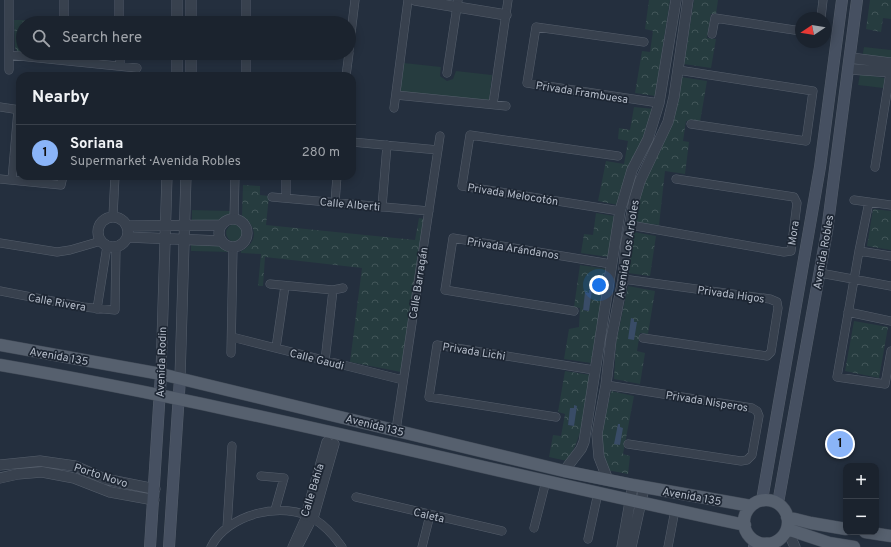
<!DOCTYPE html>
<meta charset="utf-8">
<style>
:root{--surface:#1b232e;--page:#282f3a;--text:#f1f3f6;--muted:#a0a4aa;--line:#39404a;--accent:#8ab4f8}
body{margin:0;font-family:Overpass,sans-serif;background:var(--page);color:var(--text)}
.controls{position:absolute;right:12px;bottom:12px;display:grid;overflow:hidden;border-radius:8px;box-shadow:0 2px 10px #0003}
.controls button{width:36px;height:36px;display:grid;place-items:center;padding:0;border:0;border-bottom:1px solid var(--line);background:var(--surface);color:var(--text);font:20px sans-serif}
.compass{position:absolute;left:795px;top:12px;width:36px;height:36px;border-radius:50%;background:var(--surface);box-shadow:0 2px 10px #0003;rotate:258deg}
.you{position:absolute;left:599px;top:285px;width:14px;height:14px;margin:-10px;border:3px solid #fff;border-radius:50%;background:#1a73e8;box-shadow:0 0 0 6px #1a73e833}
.badge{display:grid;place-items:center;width:26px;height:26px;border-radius:50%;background:var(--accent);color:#111;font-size:13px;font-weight:700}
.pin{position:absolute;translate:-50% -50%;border:2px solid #fff;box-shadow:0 1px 4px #0006}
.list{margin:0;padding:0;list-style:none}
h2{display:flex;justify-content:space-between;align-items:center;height:52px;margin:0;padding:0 16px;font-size:17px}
h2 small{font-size:13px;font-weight:400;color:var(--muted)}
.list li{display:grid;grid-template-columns:26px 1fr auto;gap:12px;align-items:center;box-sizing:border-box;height:56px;padding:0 16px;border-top:1px solid var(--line)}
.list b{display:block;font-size:15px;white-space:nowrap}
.list p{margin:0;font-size:13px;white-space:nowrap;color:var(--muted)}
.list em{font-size:13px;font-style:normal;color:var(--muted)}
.icon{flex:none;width:22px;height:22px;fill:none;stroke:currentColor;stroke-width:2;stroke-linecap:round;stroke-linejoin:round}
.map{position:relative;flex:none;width:891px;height:547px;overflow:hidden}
.search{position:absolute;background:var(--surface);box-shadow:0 2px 10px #0003;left:16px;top:16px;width:340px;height:44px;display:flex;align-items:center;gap:10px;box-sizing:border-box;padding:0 14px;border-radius:22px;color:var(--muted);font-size:15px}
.panel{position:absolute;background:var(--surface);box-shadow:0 2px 10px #0003;left:16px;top:72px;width:340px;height:108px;border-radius:12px}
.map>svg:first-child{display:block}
.park{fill:url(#park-crowns);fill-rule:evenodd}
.garden{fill:#263c3f}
.water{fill:#394c67}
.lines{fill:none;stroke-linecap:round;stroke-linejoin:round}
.minor-casing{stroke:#565f6c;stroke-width:9}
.tertiary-casing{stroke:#565f6c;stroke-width:11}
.secondary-casing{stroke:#565f6c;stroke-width:12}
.primary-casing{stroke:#414a57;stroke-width:13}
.minor{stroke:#38414e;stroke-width:8}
.tertiary{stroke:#38414e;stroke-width:10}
.secondary{stroke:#465061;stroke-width:11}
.primary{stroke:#56606e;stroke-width:12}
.labels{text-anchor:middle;stroke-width:3.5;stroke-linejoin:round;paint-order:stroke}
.street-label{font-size:11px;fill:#b4bcc9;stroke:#1d2633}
</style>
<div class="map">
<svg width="891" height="547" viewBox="0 0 891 547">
<defs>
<pattern id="park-crowns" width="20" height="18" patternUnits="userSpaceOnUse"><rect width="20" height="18" fill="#263c3f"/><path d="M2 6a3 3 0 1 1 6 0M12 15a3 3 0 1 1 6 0" fill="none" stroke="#435659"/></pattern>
</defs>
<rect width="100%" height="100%" fill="#242f3e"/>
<path class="park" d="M649 0H670L655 96 635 93 642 51 650 52 653 31 645 29Z
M694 0H718L716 14H711L707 38 716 39 711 68 684 64Z
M870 0H891V19L883 18 881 32 866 29Z
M114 19V23H72L70 20Z
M14 20H58L57 23H23V52L17 51 15 48Z
M37 53H115V57L112 60Z
M681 77 707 81 700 122 686 121 683 141 689 142 685 174 665 171 659 225 633 222 638 202Z
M634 107 654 109 618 205 598 201 606 161 624 164 628 141 618 139 619 128 630 130Z
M243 185 260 186V195L269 196 266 225 415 240 419 218 424 219 401 372 350 362 362 268 265 257 263 286H258L261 254 241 253V251C258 243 258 226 242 216Z
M873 209 891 211V250L867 246Z
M596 213 614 216 608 257 581 253 584 234 593 235Z
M634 232 656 236 650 276 628 273Z
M580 265 607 269 591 363 564 359 569 329 579 327 580 308 574 307ZM586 292 589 293 588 311 583 310Z
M628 286 655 291 648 334 640 333 637 351 645 353 640 384 614 379 616 343Z
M854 321 888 327 879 378 845 371Z
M565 371 591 375C586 404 584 435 567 461L549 457 553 435 561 436 565 414 558 412ZM571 408H574L573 426 568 425Z
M611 391 634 396 623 454 630 456 628 474 607 470 600 440Z"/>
<path class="garden" d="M864 47 891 50V61L862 58Z
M404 63 441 67 440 76 447 81 453 79 456 71 492 75 489 101 400 92Z
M860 74 885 78 883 88 858 85Z
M192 210 232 211V213L220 221 192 222Z
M226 233a9 9 0 1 1 18 0a9 9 0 1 1-18 0Z
M191 243 221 245 229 252 191 251Z"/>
<path class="water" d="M589 290H592L589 311 583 310 585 292 589 293Z
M631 318 634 319V322H637L634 340 628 339Z
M574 405 577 406 574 426 568 425 570 408H574Z
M618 424H620V427L623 428 620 445 614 444Z"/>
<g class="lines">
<g class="minor-casing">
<path id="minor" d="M9 0V70
M64 0V23
M119 0V23
M821 18 823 0
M246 23V0
M712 34 715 18 801 31
M644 42 536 27 527 83 659 103
M349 50 355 0
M120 53V66
M9 55 137 68
M678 70 813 91 806 141 691 124
M447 73 458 0
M246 76V53
M346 76 349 53
M396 95 506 106
M493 104 508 0
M0 107 20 110
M394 108 408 0
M352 142 438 150
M618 156 470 135 462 186 620 211
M875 167 891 67
M0 179 61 185 63 176
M12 180 18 110
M272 197 429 211
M286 198V176
M854 200 891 205
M869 202 859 251 891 256
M335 203 337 176
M382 207 387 145
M113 216 115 176
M234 219 235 176
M630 225 784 252 791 251 797 203 794 197 676 179
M0 243 57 252 70 250 101 241
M859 251 837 377 885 384 891 351
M820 273 891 286
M623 279 770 299 777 302 778 308 771 352 767 356 643 338
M270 284 333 290 343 288
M0 291 83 307 115 310 116 247
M97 309 107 246
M574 311 445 290 453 238 611 264
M848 312 891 321
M232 337 403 380
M276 348 285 286
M231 353 233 248
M325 361 333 290
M606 385 752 408 757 411 759 416 752 455 747 460 741 461 628 444
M556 417 429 397 437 345 594 370
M396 430 440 136
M261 476 284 478 275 510
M356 497 502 531
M227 528 232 446
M534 528 546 481
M588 539 598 493
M211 547C227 514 283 500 314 519 324 525 335 537 342 547
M292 547 306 516
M298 547 313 518
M422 547 430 515
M668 547 675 510"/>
</g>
<g class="tertiary-casing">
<path id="tertiary" d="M177 0V23
M415 0 506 15
M191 23V0
M177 53V76
M851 58 891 63
M850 69 891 72
M191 76V53
M98 232a15 15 0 1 1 30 0a15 15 0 1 1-30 0Z
M219 233a14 14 0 1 1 28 0a14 14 0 1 1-28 0Z
M127 226 221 225
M127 237 221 241
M161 374 167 176
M180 378 186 176
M0 465 40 461 75 466 105 479 155 489
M564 471 581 449 584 442 620 211 632 170 648 139 659 103 676 0
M0 478 18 474 42 472 74 478 110 492 154 500
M608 480 599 457 597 434 606 385 611 340 623 279 626 244 634 201 640 181 668 122 674 97 688 0
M306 516 327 442
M313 518 334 444
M787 529 795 547
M772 543 775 547
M622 547 633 485
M631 547 644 488"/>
</g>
<g class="secondary-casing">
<path id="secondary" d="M762 500 820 167 842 0
M778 503 827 231 857 0
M150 547 161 374
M169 547 180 378
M754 547 755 541
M766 547 767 543"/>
</g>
<g class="primary-casing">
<path id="primary" d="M0 345 161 374 564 471 633 485 751 506
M0 365C250 408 496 473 745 525
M744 522a22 22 0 1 1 44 0a22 22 0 1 1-44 0Z
M787 517 811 523 846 529
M787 529 829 543 854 547
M865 532 891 536"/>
</g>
<use href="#minor" class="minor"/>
<use href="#tertiary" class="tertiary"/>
<use href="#secondary" class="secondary"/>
<use href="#primary" class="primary"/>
</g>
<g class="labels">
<g class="street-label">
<text transform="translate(582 92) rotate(9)" y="4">Privada Frambuesa</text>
<text transform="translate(513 194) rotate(9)" y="4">Privada Melocotón</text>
<text transform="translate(350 204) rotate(5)" y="4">Calle Alberti</text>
<text transform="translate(793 233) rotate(-82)" y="4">Mora</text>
<text transform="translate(513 248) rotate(9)" y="4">Privada Arándanos</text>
<text transform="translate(627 249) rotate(-81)" y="4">Avenida Los Arboles</text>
<text transform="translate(823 252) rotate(-80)" y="4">Avenida Robles</text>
<text transform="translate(418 283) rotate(-81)" y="4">Calle Barragán</text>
<text transform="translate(731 294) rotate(8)" y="4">Privada Higos</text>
<text transform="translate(57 302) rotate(10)" y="4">Calle Rivera</text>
<text transform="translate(474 351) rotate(9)" y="4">Privada Lichi</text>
<text transform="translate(59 356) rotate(10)" y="4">Avenida 135</text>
<text transform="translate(317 359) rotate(14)" y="4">Calle Gaudi</text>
<text transform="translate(161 362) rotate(-88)" y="4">Avenida Rodin</text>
<text transform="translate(707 401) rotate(9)" y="4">Privada Nisperos</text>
<text transform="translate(375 425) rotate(14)" y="4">Avenida 135</text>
<text transform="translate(101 475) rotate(18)" y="4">Porto Novo</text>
<text transform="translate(312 490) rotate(-73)" y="4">Calle Bahía</text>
<text transform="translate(692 496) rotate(10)" y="4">Avenida 135</text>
<text transform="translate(429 515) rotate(13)" y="4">Caleta</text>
</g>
</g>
</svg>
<div class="controls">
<button>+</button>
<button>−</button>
</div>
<svg class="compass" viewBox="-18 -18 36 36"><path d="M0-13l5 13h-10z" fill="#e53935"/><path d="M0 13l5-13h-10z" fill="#a0a4aa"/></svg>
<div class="you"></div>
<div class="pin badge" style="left:840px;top:444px">1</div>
<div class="search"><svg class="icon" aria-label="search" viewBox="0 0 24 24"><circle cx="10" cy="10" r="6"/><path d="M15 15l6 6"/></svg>Search here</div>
<section class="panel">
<h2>Nearby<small></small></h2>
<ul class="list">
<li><span class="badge">1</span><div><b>Soriana</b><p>Supermarket · Avenida Robles</p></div><em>280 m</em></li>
</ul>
</section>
</div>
